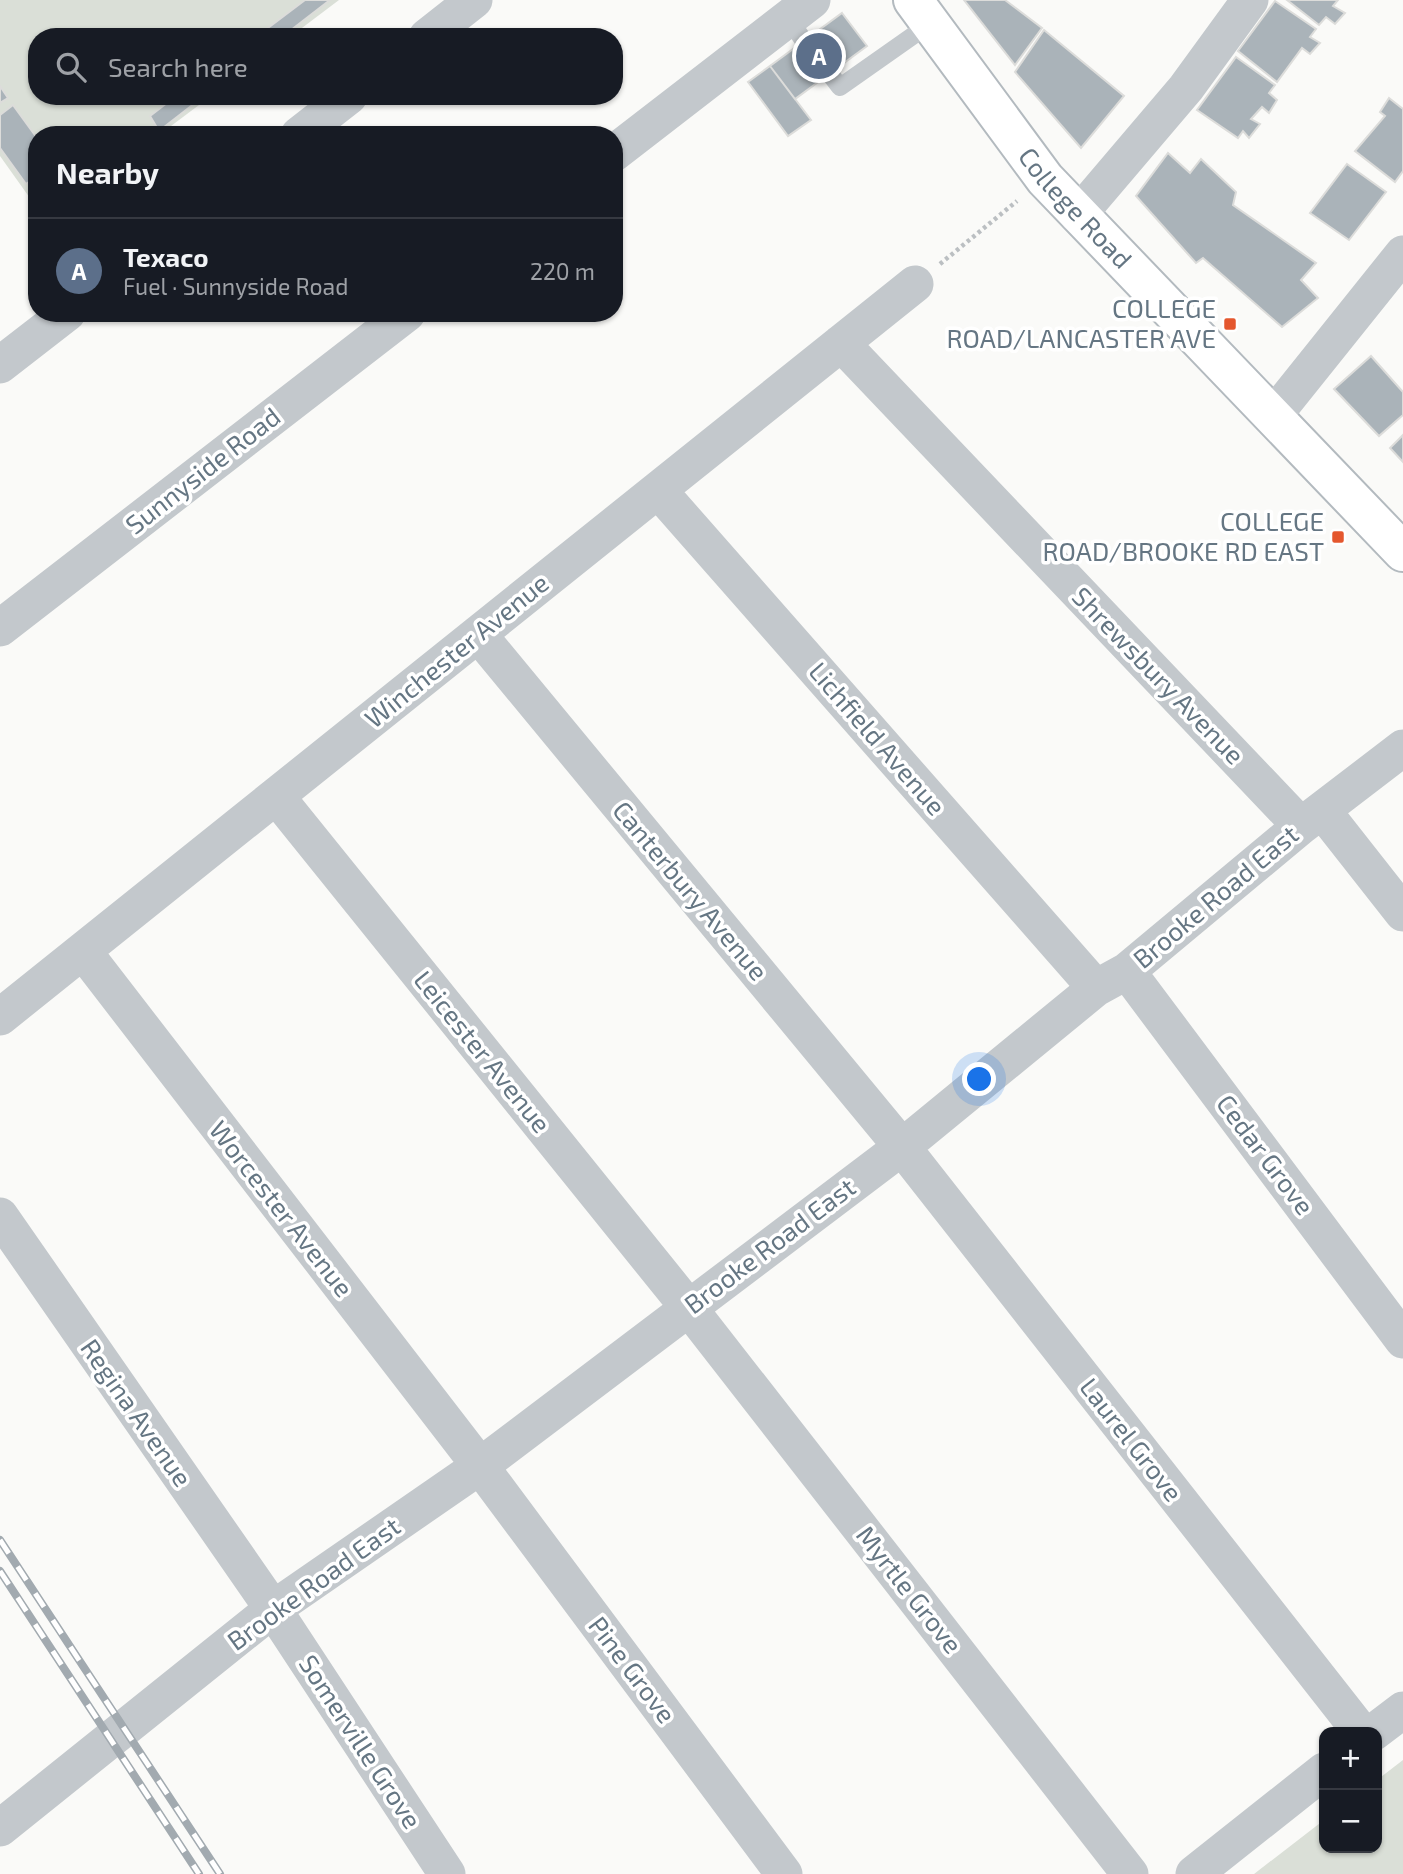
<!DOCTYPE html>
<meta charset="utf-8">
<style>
:root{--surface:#171b24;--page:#242831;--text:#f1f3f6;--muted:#9ea1a6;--line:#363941;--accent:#8c9099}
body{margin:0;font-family:"Exo 2",sans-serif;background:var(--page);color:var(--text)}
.controls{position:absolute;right:21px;bottom:21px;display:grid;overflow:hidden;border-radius:14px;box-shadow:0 2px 5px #0004}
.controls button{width:63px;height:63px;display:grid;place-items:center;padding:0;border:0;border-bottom:2px solid var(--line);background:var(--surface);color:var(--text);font:35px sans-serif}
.you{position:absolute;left:980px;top:1080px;width:24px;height:24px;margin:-18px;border:5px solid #fff;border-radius:50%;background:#1a73e8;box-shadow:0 0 0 10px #1a73e833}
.badge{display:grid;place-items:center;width:46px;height:46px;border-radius:50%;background:var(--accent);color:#fff;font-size:23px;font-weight:700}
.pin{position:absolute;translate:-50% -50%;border:4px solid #fff;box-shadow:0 2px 7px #0006}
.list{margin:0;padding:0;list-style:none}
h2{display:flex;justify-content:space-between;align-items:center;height:91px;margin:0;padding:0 28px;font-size:30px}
h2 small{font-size:23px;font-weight:400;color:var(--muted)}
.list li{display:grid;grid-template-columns:46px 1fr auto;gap:21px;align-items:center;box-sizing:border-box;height:105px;padding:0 28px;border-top:2px solid var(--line)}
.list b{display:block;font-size:26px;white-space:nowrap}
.list p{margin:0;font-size:23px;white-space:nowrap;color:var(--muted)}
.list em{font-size:23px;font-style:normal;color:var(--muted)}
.icon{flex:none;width:38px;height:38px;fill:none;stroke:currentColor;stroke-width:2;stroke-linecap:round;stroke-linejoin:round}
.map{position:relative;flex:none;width:1403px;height:1874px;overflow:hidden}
.search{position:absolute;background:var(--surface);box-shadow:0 2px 5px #0004;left:28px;top:28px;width:595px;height:77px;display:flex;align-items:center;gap:18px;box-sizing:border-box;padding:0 24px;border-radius:28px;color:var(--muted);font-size:26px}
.panel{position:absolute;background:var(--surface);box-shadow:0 2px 5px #0004;left:28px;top:126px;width:595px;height:196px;border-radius:28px}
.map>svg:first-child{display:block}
.green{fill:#dadfd7}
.building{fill:#aab3b9;stroke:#dcdcda;stroke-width:2}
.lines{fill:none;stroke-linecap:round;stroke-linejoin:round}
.secondary-casing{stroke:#b3babf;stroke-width:42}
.path{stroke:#bbbfc2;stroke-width:4.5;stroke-dasharray:3.5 3.5;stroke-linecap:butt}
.lane{stroke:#c3c8cc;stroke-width:18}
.street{stroke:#c3c8cc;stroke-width:37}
.secondary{stroke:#fff;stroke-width:38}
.rail-casing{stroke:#a2aab0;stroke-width:8}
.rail{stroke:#fff;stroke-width:5;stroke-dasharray:16;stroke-linecap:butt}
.poi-dot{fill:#e4572e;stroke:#fff;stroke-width:2.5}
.labels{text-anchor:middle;stroke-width:7;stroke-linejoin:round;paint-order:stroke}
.street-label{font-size:26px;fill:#657683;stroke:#fff}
.poi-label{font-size:26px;fill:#657683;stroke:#fff;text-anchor:end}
</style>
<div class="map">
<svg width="1403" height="1874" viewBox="0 0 1403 1874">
<rect width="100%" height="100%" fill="#fafaf8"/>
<path class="green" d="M0 0H339L290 37H37V96H211L159 135H37V208L0 156Z
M1403 1760V1874H1254L1324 1820V1848H1377V1780Z"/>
<path class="building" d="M305 0H330L282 37H256Z
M964 0H1005L1042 28 1015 65Z
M1287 0H1338L1333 6 1345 13 1335 24 1326 17 1319 25Z
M1275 1 1316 29 1310 37 1320 43 1310 54 1302 48 1277 82 1238 51Z
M842 13 867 46 795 99 770 66Z
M1044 30 1124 96 1081 148 1015 72Z
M1236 57 1275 85 1269 93 1277 100 1269 113 1262 107 1251 119 1260 124 1249 138 1243 131 1238 138 1197 110Z
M770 66 811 120 788 136 748 82Z
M0 86 8 98 0 103Z
M176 96H204L159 131 150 116Z
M1389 98 1403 109V171L1395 182 1355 151 1385 116 1380 112Z
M13 105 37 138V176L26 184 0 148V115Z
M1168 153 1190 173 1201 159 1236 192 1233 205 1316 263 1301 280 1318 298 1282 327 1203 258 1196 263 1136 196Z
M1347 164 1386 192 1349 240 1310 213Z
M1371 356 1403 392V415L1379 436 1334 389Z
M1403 435V462L1390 448Z"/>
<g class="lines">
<g class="secondary-casing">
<g id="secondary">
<path id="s1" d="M913 0 1045 179 1403 552"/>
</g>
</g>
<path class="path" d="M940 264 1017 201"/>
<path class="lane" d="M788 18 804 41
M830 74 840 87 931 23"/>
<path class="street" d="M427 37 474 0
M299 135 349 96
M614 153 812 0
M1078 215 1186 88 1250 0
M841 343 1301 826
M0 365 67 313
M1274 415 1403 254
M658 490 1096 988
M0 628 407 313
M478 634 902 1147 1361 1732
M276 796 688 1307 1130 1874
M1322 810 1403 913
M83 951 480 1466 784 1874
M1127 971 1403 1340
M0 1017 915 284
M0 1216 273 1609 447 1874
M1374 1732 1403 1710
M0 1828 273 1609 480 1466 902 1147 1096 988 1127 971 1301 826 1403 748
M1194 1874 1324 1771"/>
<use href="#secondary" class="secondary"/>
<g class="rail-casing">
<path id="rail" d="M0 1540 220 1874
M0 1571 199 1874"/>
</g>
<use href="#rail" class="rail"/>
</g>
<g class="poi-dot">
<rect x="1223" y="317" width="14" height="14" rx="3.5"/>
<rect x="1331" y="530" width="14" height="14" rx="3.5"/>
</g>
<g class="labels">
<g class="street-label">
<text dy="9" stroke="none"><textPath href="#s1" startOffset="264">College Road</textPath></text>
<text transform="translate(203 471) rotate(-38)" y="9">Sunnyside Road</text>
<text transform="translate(457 651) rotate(-39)" y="9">Winchester Avenue</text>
<text transform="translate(1158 676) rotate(46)" y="9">Shrewsbury Avenue</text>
<text transform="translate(877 739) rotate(49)" y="9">Lichfield Avenue</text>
<text transform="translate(690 891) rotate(50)" y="9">Canterbury Avenue</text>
<text transform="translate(1216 897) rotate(-40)" y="9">Brooke Road East</text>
<text transform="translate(482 1052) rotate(51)" y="9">Leicester Avenue</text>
<text transform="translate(1265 1155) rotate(53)" y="9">Cedar Grove</text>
<text transform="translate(281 1209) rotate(52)" y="9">Worcester Avenue</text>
<text transform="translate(770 1246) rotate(-37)" y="9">Brooke Road East</text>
<text transform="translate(136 1413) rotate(55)" y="9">Regina Avenue</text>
<text transform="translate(1131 1440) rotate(52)" y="9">Laurel Grove</text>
<text transform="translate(314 1584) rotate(-36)" y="9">Brooke Road East</text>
<text transform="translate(909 1590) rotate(52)" y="9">Myrtle Grove</text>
<text transform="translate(632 1670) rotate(53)" y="9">Pine Grove</text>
<text transform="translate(360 1742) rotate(57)" y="9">Somerville Grove</text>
</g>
<g class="poi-label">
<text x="1216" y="318">COLLEGE<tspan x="1216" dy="30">ROAD/LANCASTER AVE</tspan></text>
<text x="1324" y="531">COLLEGE<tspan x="1324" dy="30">ROAD/BROOKE RD EAST</tspan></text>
</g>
</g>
</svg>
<div class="controls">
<button>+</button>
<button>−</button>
</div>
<div class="you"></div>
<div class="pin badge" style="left:819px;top:56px;background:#5c6f8a">A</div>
<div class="search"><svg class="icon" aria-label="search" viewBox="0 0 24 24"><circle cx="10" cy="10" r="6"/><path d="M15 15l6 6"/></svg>Search here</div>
<section class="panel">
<h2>Nearby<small></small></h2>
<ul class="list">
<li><span class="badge" style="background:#5c6f8a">A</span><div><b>Texaco</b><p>Fuel · Sunnyside Road</p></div><em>220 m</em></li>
</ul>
</section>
</div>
